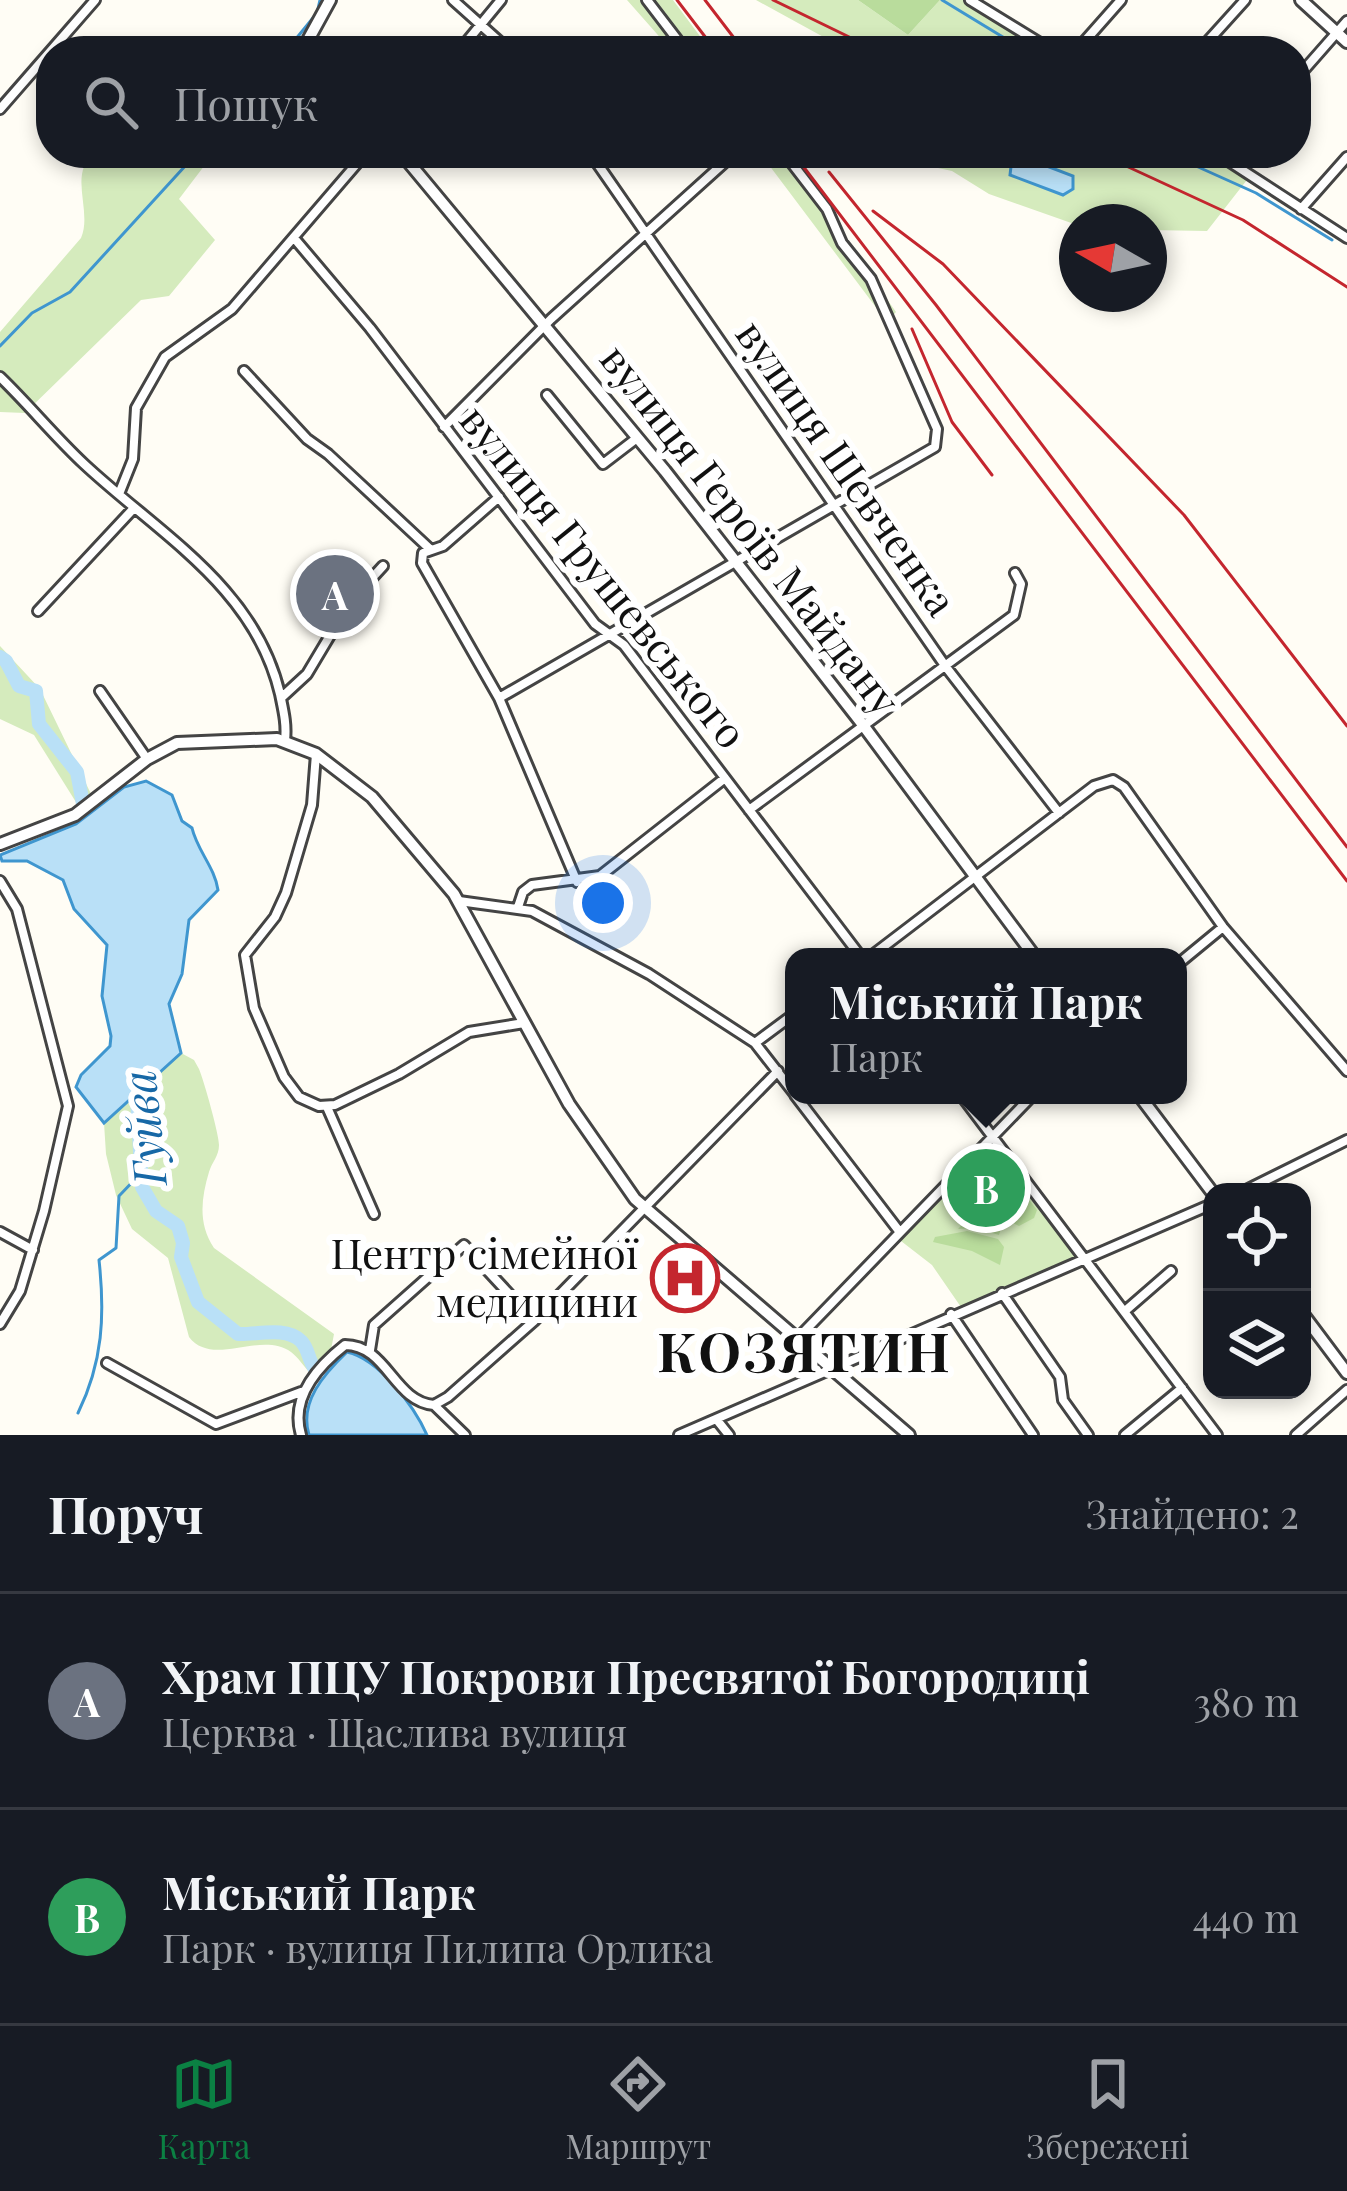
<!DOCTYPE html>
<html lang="uk">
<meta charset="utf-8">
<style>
:root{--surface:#171b24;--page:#242831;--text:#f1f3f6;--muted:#9ea1a6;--line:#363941;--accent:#0b8043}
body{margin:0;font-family:"Playfair Display",serif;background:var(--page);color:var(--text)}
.controls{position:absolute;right:36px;bottom:36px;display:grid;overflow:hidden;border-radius:24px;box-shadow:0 6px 18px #0003}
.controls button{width:108px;height:108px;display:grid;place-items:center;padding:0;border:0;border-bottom:3px solid var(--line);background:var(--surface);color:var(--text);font:60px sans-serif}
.compass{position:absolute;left:1059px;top:204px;width:108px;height:108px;border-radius:50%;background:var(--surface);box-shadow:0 6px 18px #0003;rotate:279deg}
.you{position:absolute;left:603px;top:903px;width:42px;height:42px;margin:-30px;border:9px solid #fff;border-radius:50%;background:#1a73e8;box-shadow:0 0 0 18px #1a73e833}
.badge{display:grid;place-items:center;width:78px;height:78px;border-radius:50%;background:var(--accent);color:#fff;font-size:39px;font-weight:700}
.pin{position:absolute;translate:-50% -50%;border:6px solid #fff;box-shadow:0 3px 12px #0006}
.popup{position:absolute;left:785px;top:948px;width:402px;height:156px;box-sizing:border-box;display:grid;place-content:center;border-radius:24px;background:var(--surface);filter:drop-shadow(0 3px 9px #0005);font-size:39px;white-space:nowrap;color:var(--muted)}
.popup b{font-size:45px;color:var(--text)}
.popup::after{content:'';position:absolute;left:50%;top:100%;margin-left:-24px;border:24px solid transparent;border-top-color:var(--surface)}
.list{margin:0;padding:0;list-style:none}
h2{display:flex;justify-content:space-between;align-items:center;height:156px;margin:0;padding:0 48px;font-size:51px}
h2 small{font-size:39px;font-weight:400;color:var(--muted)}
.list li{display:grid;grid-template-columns:78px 1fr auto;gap:36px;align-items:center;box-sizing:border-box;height:216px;padding:0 48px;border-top:3px solid var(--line)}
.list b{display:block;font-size:45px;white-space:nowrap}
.list p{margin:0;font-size:39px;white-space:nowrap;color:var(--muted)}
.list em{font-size:39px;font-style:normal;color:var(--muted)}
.icon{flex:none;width:66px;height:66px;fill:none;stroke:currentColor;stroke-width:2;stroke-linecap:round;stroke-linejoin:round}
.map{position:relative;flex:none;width:1347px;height:1435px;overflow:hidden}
.search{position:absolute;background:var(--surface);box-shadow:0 6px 18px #0003;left:36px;right:36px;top:36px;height:132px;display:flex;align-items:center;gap:30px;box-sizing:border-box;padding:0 42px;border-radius:48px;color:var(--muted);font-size:45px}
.sheet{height:588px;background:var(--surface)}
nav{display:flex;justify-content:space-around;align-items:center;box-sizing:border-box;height:168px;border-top:3px solid var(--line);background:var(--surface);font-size:33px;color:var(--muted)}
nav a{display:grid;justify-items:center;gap:6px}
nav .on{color:var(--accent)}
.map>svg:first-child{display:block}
.green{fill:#d5ebbd}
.forest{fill:#b9dc9c}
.water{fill:#b9e0f7;stroke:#3f96cf;stroke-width:3}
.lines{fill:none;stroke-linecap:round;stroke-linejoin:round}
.stream{stroke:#3f96cf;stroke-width:3}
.river{stroke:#b9e0f7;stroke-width:14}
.minor-casing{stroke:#444;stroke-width:14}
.tertiary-casing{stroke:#444;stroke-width:16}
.minor{stroke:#fff;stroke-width:8}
.tertiary{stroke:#fff;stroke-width:10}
.rail{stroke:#c4262e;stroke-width:3}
.labels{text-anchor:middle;stroke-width:12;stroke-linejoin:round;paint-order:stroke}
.street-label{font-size:42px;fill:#111;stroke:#fff}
.poi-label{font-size:42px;fill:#111;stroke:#fff;text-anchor:end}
.water-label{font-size:45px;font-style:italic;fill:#1768a6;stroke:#fff}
.district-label{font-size:54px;font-weight:bold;letter-spacing:3px;fill:#111;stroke:#fff}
</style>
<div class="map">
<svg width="1347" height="1435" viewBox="0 0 1347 1435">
<rect width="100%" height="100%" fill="#fffdf5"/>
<path class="green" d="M627 0H673L711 51H672Z
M756 0H858L908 35 940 0H970L1053 51H849Z
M95 153H214L179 199 215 240 169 296 141 300 25 413 0 412V332L81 238C93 211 67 173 95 153Z
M760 153H784L896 312 887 322Z
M935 153H1216L1250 176 1207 231 1149 230V222H1077V225L989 194 952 171 938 168Z
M0 646 40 689 92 796 79 807 34 735 0 719Z
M181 1053 194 1060 199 1069C204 1081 219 1134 219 1145 219 1156 212 1162 209 1172 201 1199 198 1224 214 1248L334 1334 330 1355 311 1374C305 1368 298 1357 291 1352 260 1330 213 1368 189 1337L168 1258 132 1229 116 1195 106 1154 104 1123Z
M992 1136 1086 1259 963 1310 932 1265 901 1241 899 1231Z"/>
<path class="forest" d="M858 0H940L908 35Z
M1001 1164 1037 1210 1034 1218 1019 1226 1013 1223Z
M992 1178 1003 1222 999 1235 976 1228 958 1229 980 1206Z
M967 1231 998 1239 1004 1247 1000 1265 972 1251 933 1242 935 1237Z"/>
<path class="water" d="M1018 155 1073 176V189L1063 195 1010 175 1012 158Z
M146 781 172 795 182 821 192 828C197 850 215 868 218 890L189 920 182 974 169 1004 181 1053 104 1123 76 1087 81 1075 110 1046 111 1036 102 996 107 945 74 909 63 880 27 861H2L0 855 76 824 124 787Z
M347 1352C379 1359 414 1406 427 1435H309C299 1402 324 1374 347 1352Z"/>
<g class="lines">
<path class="stream" d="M942 0 1026 51
M286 51 317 13 320 0
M1167 153 1256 193 1332 240
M0 346 32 313 70 292 197 153
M78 1413C103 1362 105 1315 99 1260L116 1248 119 1196 141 1173"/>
<path class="river" d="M0 657 6 661 19 686 36 691 39 724 77 772 83 804
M136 1080 142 1187 156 1211 178 1226 183 1243 181 1257 198 1302 238 1334C257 1335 285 1326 301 1341 309 1349 308 1360 315 1369"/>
<g class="minor-casing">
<path id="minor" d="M453 0 510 51
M647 0 686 51
M970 0 1053 51
M459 51 501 0
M1076 51 1121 0
M1199 51 1245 0
M1296 79 1347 21
M0 109 95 0
M590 153 946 667 1059 813
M1216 153 1347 238
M211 156 214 153
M1301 209 1347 157
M294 238 370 328 595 624 624 645 861 957
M244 371 307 439 328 454 431 550
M0 377C29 405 55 437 84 464 159 534 255 587 280 694 283 709 287 724 285 740
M547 395 603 464 637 438
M444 427 551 319 735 153
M119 494 133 459 136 408 165 357 232 309 366 153
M499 497 443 546 423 553 422 563 499 698 577 882
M38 611 134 508
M100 691 147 759
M281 698 307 674 350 602 383 566
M499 698 935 447 937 429 871 279 842 243 827 209 784 153
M316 754 312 805 286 893 275 917 245 955 254 1008 284 1077 299 1097 319 1106 335 1105 399 1074 469 1032 524 1023
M749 810 1014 615 1021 584 1015 573
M0 881 17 909 68 1106 44 1211 20 1291 0 1324
M459 901 532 911 649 974 755 1043 794 1093
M518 907 523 892 532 885 600 876 725 778
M870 957 1094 786 1113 780 1124 787 1223 927 1347 1071
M1178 964 1223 927
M755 1043 794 1014
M795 1095 899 1231
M961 1095 1217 1435
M327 1107 374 1214
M1242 1192 1347 1140
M0 1232 33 1250
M1002 1293 1060 1377 1063 1400 1088 1435
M1125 1311 1171 1271
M951 1314 1033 1435
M796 1340 1033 1095
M370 1350 374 1325 464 1245 534 1321
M107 1363 216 1424 301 1392
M434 1405 448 1397 534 1321 778 1071
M434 1405 465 1435
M717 1420 729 1435
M301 1435C290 1398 317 1367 345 1345 387 1345 394 1402 434 1405
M679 1435 1212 1204
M1125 1435 1182 1388
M1296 1435 1347 1390"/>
</g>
<g class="tertiary-casing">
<path id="tertiary" d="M1301 0 1347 42
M307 51V42L330 0
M401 153 665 471 863 725 1035 957
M0 844 75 815 147 759 177 743 277 739 316 754 372 797 454 894 569 1104 635 1199 909 1435
M1139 1095 1212 1192
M1302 1313 1347 1373"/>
</g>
<use href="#minor" class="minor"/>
<use href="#tertiary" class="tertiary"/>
<path class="rail" d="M677 0 716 51
M705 0 744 51
M773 0 878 51
M793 153 1347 881
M1098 153 1243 220 1347 287
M829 172 936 305 1347 847
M873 211 943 264 1184 515 1347 726
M912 329 952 422 992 475"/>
</g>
<defs>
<g id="hospital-ring" transform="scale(3.45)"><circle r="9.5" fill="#fff" stroke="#c4262e" stroke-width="1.5"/><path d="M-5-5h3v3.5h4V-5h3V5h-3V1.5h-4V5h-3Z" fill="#c4262e"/></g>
</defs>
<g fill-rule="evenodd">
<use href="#hospital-ring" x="685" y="1278"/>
</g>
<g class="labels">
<g class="street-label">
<text transform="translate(846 468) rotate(55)" y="15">вулиця Шевченка</text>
<text transform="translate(750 530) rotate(52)" y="15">вулиця Героїв Майдану</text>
<text transform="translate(603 577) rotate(51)" y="15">вулиця Грушевського</text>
</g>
<g class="poi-label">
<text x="638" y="1269">Центр сімейної<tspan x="638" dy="48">медицини</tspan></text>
</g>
<g class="water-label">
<text transform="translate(145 1128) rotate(-96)" y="16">Гуйва</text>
</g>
<g class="district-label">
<text x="805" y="1372">КОЗЯТИН</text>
</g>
</g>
</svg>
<div class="controls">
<button><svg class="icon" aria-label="locate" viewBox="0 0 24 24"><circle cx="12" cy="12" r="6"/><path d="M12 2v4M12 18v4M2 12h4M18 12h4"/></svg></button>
<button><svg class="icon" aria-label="layers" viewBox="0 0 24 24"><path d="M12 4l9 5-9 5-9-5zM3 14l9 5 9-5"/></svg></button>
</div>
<svg class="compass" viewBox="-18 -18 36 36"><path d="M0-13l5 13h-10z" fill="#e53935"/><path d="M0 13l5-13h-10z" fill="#9ea1a6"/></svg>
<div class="you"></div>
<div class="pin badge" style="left:335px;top:594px;background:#6b7280">A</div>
<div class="pin badge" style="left:986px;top:1188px;background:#2e9e5b">B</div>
<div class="popup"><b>Міський Парк</b>Парк</div>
<div class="search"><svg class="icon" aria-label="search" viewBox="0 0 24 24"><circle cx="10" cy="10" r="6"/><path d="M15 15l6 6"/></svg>Пошук</div>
</div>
<section class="sheet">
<h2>Поруч<small>Знайдено: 2</small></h2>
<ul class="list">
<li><span class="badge" style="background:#6b7280">A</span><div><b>Храм ПЦУ Покрови Пресвятої Богородиці</b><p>Церква · Щаслива вулиця</p></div><em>380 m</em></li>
<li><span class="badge" style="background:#2e9e5b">B</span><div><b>Міський Парк</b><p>Парк · вулиця Пилипа Орлика</p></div><em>440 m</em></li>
</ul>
</section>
<nav>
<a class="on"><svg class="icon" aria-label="map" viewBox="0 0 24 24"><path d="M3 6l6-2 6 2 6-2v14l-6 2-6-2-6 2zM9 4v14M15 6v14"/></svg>Карта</a>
<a><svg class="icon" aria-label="directions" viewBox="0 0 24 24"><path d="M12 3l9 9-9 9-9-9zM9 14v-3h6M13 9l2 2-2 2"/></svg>Маршрут</a>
<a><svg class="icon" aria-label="saved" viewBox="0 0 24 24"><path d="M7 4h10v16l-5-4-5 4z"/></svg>Збережені</a>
</nav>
